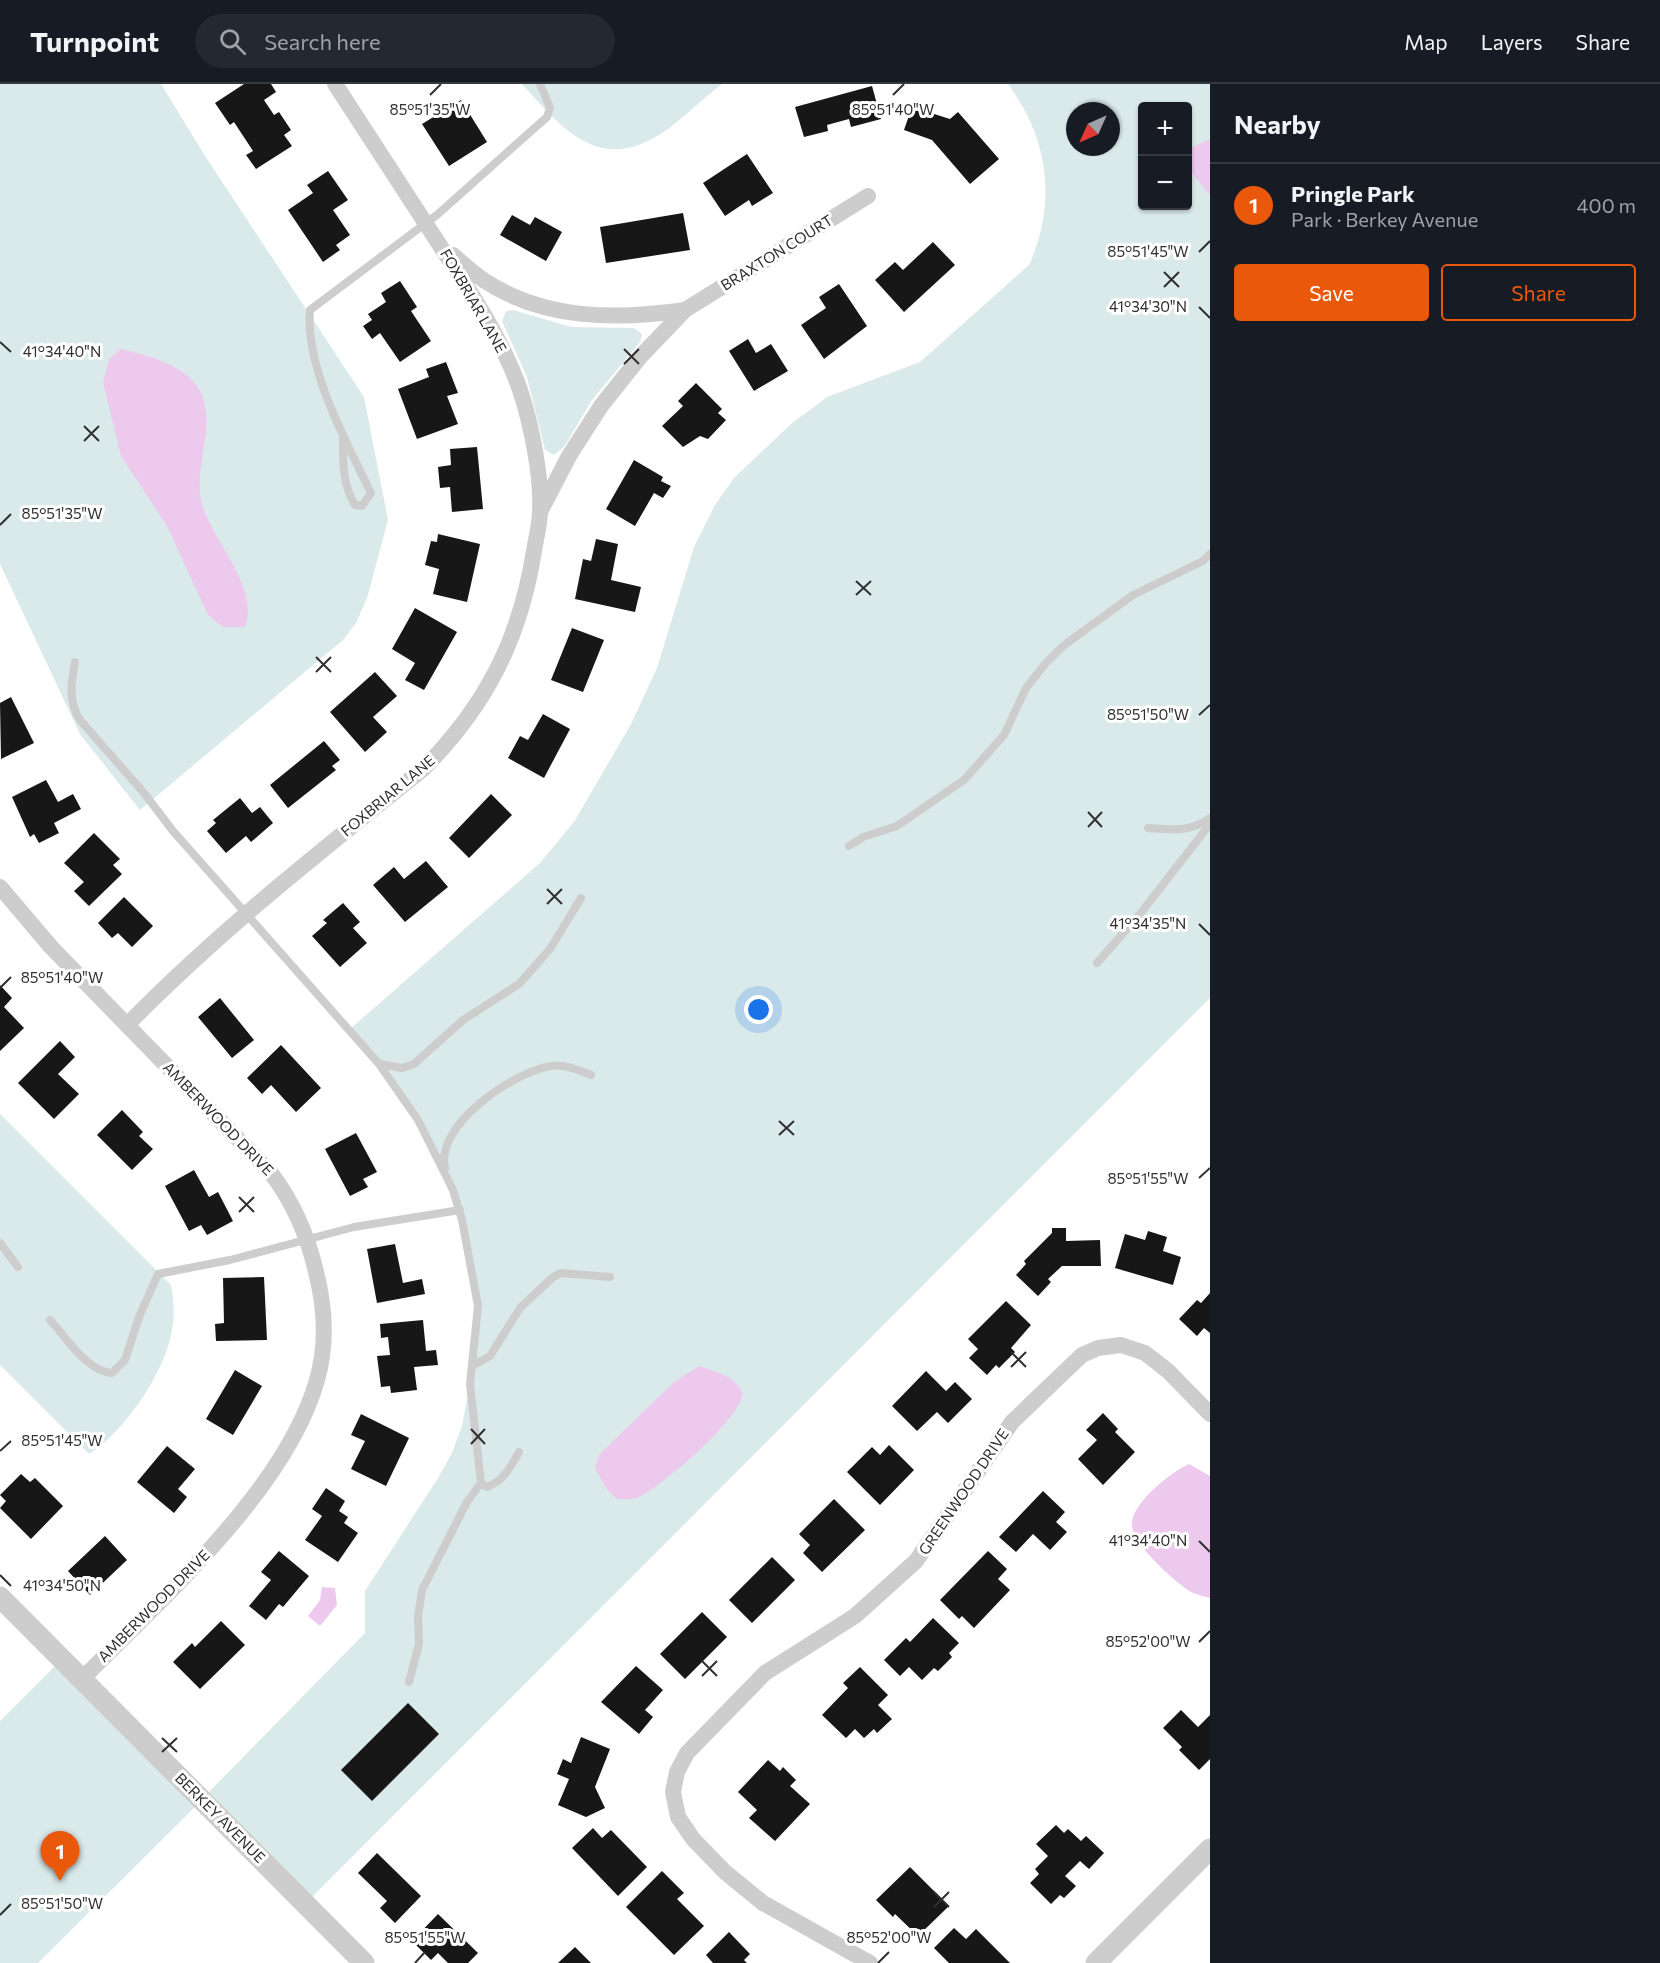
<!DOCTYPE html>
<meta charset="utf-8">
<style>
:root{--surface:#171b24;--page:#242831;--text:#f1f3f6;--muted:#9ea1a6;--line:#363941;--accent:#ea580c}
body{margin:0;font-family:Commissioner,sans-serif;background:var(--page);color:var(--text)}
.controls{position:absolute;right:18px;top:18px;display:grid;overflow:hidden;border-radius:6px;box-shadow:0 2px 4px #0004}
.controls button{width:54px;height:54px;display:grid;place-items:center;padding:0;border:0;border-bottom:2px solid var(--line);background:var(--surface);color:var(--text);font:30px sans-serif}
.compass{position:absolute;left:1066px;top:18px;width:54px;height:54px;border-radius:50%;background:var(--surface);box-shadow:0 2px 4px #0004;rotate:225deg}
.you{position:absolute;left:759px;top:926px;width:21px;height:21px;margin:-15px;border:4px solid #fff;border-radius:50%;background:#1a73e8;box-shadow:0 0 0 9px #1a73e833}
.badge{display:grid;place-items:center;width:39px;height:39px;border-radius:50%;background:var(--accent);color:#fff;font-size:20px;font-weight:700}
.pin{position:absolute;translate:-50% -50px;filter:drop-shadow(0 2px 3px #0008)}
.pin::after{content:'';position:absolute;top:32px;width:21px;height:18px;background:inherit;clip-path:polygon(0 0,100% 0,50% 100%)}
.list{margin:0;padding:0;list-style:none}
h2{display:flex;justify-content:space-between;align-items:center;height:78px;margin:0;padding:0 24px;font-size:26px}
h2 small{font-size:20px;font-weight:400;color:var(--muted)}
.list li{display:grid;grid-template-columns:39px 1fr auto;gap:18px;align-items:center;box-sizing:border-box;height:84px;padding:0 24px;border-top:2px solid var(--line)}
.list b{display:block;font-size:22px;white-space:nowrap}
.list p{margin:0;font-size:20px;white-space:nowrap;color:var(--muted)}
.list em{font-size:20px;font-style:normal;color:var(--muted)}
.actions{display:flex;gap:12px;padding:18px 24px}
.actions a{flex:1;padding:14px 0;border:2px solid var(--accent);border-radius:6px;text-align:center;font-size:21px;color:var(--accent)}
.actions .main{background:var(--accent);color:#fff}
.icon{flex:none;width:33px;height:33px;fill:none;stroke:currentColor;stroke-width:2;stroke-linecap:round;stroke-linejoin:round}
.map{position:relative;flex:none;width:1210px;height:1879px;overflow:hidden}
header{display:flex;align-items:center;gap:36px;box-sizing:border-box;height:84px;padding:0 30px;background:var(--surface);border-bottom:2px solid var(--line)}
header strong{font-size:28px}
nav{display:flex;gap:33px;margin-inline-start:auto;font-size:21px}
.search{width:420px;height:54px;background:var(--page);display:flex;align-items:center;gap:15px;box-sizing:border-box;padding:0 21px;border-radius:33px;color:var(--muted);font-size:22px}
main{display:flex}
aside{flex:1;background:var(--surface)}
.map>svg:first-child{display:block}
.green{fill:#dae9ea;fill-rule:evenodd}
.water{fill:#edc9ed}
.building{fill:#171717}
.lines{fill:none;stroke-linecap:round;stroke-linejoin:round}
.service{stroke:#cdcdcd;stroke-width:8}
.minor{stroke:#cdcdcd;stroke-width:16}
.tertiary{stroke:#cdcdcd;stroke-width:21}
.ticks{fill:none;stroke:#303030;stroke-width:2}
.labels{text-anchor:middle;stroke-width:6;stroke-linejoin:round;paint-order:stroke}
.street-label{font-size:15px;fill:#303030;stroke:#fff}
.ticks-label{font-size:15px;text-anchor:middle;fill:#303030;stroke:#fff;stroke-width:6;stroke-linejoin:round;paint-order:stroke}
</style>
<header>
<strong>Turnpoint</strong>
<div class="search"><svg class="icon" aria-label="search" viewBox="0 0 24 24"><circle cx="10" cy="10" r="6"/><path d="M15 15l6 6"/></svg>Search here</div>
<nav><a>Map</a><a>Layers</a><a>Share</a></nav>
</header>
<main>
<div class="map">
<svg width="1210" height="1879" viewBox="0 0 1210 1879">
<rect width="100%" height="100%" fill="#fff"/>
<path class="green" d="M0 0H161L205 72 364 313 388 436 367 514 356 539 343 556 140 726 80 650 0 480Z
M522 0H722C703 14 687 31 668 45 602 92 566 49 522 0Z
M1008 0H1210V914L305 1820 202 1716 38 1879H0V1637L62 1575 202 1715 365 1549V1507L438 1394 452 1369 462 1342 470 1300 478 1222 462 1136 418 1036 350 945 539 780 574 738 631 640 657 584 694 463 715 421 734 394 791 340 827 313 920 278 1029 181C1057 119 1049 55 1008 0ZM1142 22H1188V122H1142ZM1075 27H1111V63H1075Z
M513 226 571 243 634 244 642 250 640 258 592 316 564 363 554 371 545 366 527 293 502 237 506 227Z
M0 1030 171 1201C174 1218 175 1234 171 1251 163 1291 123 1349 89 1370L0 1281Z"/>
<path class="water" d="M1210 55V111L1190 87 1188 72 1193 63Z
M121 265C147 271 186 281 200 307 217 340 194 381 201 416 210 456 260 501 245 543H223L208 531 167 442 121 372 103 298 109 275Z
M699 1282C713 1287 736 1292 742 1308 748 1328 657 1408 636 1414 630 1416 623 1415 617 1415L606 1404 595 1384 599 1371 673 1299Z
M1189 1380 1210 1392V1514C1203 1512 1194 1510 1188 1506 1172 1495 1134 1461 1132 1442 1130 1420 1171 1388 1189 1380Z
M322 1503 335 1504 337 1521 320 1542 308 1532 320 1516Z"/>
<path class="building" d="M244 0H271L276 8 264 16 274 31 279 28 291 46 284 51 292 62 256 85 246 71 253 67 234 38 230 41 215 19Z
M872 2 881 35 851 43 849 35 827 41 828 47 804 53 795 23Z
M461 16 487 58 449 82 422 40Z
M912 23 950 35 958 28 999 75 970 100 932 56 904 46Z
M747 70 773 109 752 122 749 116 725 132 703 99Z
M328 87 348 116 333 126 350 151 336 161 340 166 323 178 288 126 313 109 307 101Z
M683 129 690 166 606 179 600 143Z
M512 131 530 141 535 133 562 148 546 177 500 151Z
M933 158 955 181 904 228 875 196 895 178 903 186Z
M400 197 417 223 411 227 431 257 400 278 380 249 372 255 363 242 372 236 368 230 386 218 381 209Z
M839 200 867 242 824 275 801 241 826 224 819 213Z
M748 255 756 269 771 260 788 287 754 307 729 267Z
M446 278 458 309 447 312 458 340 417 355 398 305 429 293 426 285Z
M696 299 722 325 718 329 726 336 708 355 700 352 683 363 662 342 683 322 678 317Z
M477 363 483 425 452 428 450 403 440 404 438 383 451 381 450 365Z
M634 376 663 393 661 397 671 402 663 414 654 409 635 442 606 425Z
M438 450 480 460 467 518 433 510 439 485 425 481 431 457 437 458Z
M596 455 618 460 611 496 641 503 635 528 575 515 583 475 591 477Z
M415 524 457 548 424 606 405 596 415 579 392 565Z
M572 544 604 556 583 608 551 596Z
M375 588 397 612 373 633 387 648 365 668 330 628Z
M11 613 34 659 1 675 0 619Z
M543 630 570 645 544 694 508 674 520 652 528 656Z
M324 657 340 676 332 682 336 686 288 724 270 701Z
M46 696 58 718 73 710 81 725 54 739 59 749 39 759 34 750 30 753 12 713Z
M491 710 512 731 469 774 449 754Z
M240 714 252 729 260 723 273 739 251 758 246 752 226 769 207 747 216 739 213 736Z
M94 749 120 775 113 781 122 790 89 822 74 807 84 798 64 779Z
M426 777 448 803 405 838 373 801 394 783 404 795Z
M124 813 153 842 132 863 118 849 112 854 98 839Z
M343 819 360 838 353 844 367 859 340 883 312 852 327 839 323 836Z
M0 901 12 914 4 923 24 944 0 967Z
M220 914 254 956 232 974 198 933Z
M60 957 75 973 58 990 79 1010 54 1035 18 999Z
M281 961 321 1004 296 1028 271 1001 262 1010 247 994Z
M122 1026 143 1048 139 1052 153 1065 132 1086 97 1051Z
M356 1049 377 1088 363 1095 368 1103 350 1112 325 1065Z
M194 1086 209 1113 218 1108 233 1137 207 1151 201 1141 189 1147 165 1102Z
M1052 1144H1066V1157L1100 1156 1101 1182H1062L1048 1195 1051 1198 1038 1212 1016 1191 1026 1180 1024 1177 1052 1149Z
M1148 1147 1167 1153 1163 1167 1181 1173 1173 1201 1115 1184 1125 1150 1145 1156Z
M395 1160 403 1199 422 1195 425 1210 377 1219 367 1165Z
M264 1193 267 1256 216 1257 215 1240 224 1239 223 1194Z
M1210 1209V1249L1204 1244 1197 1252 1179 1235 1197 1216 1201 1219Z
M1006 1217 1031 1241 1011 1264 1015 1268 999 1284 996 1281 987 1291 969 1274 978 1265 968 1255Z
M423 1236 426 1267 436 1266 438 1281 414 1283 417 1306 391 1309 390 1302 381 1303 377 1272 390 1271 388 1253 381 1254 380 1240Z
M235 1286 262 1302 233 1351 206 1335Z
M926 1287 946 1307 955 1298 972 1315 948 1339 937 1328 917 1347 892 1322Z
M1103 1329 1118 1345 1115 1348 1135 1368 1103 1401 1078 1375 1097 1356 1086 1346Z
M361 1330 409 1354 386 1402 351 1385 365 1357 351 1351Z
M889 1361 914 1386 880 1421 847 1388 872 1363 880 1371Z
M167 1362 195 1385 178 1405 187 1413 174 1429 137 1398Z
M21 1390 30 1398 35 1394 63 1422 31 1455 0 1424 6 1417 0 1411Z
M326 1404 345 1417 339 1427 348 1433 344 1439 358 1449 338 1478 305 1456 322 1432 312 1425Z
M1043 1407 1065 1428 1056 1438 1067 1448 1050 1466 1033 1450 1016 1468 999 1453Z
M834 1415 865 1446 822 1488 803 1469 810 1461 799 1450Z
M105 1452 127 1476 90 1511 68 1487Z
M279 1467 309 1492 283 1523 279 1520 266 1536 249 1522 271 1496 261 1488Z
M988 1467 1007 1485 998 1495 1010 1506 974 1544 962 1532 959 1535 940 1516Z
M772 1473 795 1496 752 1539 729 1516Z
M702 1528 727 1553 685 1595 660 1570Z
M933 1534 959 1559 949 1569 952 1573 938 1587 934 1584 922 1596 909 1583 900 1592 884 1576 906 1554 910 1558Z
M221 1537 245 1561 200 1605 173 1578 192 1559 195 1563Z
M636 1582 663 1606 645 1626 653 1633 639 1650 601 1618Z
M860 1583 888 1611 878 1621 892 1635 877 1649 874 1645 864 1654 855 1645 846 1654 822 1631 848 1604 843 1599Z
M408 1619 439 1650 372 1717 341 1686Z
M1181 1626 1198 1643 1210 1631V1675L1199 1686 1179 1666 1182 1663 1163 1644Z
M581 1653 610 1665 595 1703 605 1724 586 1733 558 1721 569 1695 557 1690 563 1675 571 1679Z
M768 1676 780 1687 783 1683 796 1696 790 1702 810 1720 775 1757 749 1734 757 1726 738 1708Z
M1056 1741 1064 1749 1068 1745 1081 1757 1086 1752 1104 1769 1089 1785 1080 1777 1065 1792 1076 1802 1064 1814 1060 1811 1051 1820 1030 1799 1039 1790 1035 1785 1048 1772 1036 1760Z
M593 1744 602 1754 611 1746 647 1783 618 1812 572 1764Z
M377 1769 421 1812 395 1839 380 1824 387 1817 358 1789Z
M910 1783 949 1822 918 1852 895 1830 893 1833 876 1816Z
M662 1787 684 1809 677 1815 704 1842 674 1871 626 1823Z
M438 1830 478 1869 468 1879H448L438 1869 431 1876 412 1857Z
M954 1844 966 1855 976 1845 1010 1879H949L934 1864Z
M729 1848 750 1870 744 1876 747 1879H713L706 1871Z
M575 1863 591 1879H558Z"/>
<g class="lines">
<path class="service" d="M343 354C343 377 342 400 355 421L362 422 371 409C346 357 305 284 310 226L438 130 547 33 550 24 540 0
M75 578C71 600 68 617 80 636L144 709 173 747 379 980 418 1036 453 1106 462 1136 478 1222 470 1300 481 1399 467 1418 422 1506 418 1532 419 1560 409 1598
M1148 744C1170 746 1192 748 1210 734
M849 762 863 753 897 742 964 696 1004 651 1026 604 1045 580 1063 562 1133 511 1203 477 1210 470
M1097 879 1140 830 1210 740
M380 980 402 984 414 980 463 936 519 900 550 865 581 814
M445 1084C435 1041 513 988 551 982 564 980 579 986 591 991
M0 1159 18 1183
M50 1236C67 1254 86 1287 112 1289L125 1276 139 1233 158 1190 230 1176 354 1143 460 1126
M472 1282 490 1272 520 1224 552 1194 560 1189 610 1193
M481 1399 487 1403C504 1397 511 1382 519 1368"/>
<path class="minor" d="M453 171C463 180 474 190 485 197 545 236 617 236 685 226
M541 426 569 372 601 322 640 273 685 226 868 112
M0 803 51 863 271 1089C293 1118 308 1153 316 1188 325 1223 327 1261 317 1296 286 1406 161 1515 82 1595
M127 941C219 847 321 767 423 685 486 622 520 555 534 467 536 454 540 440 540 427 542 393 531 339 520 306 502 254 469 206 439 160 404 107 370 53 335 0
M870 1879 763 1819 725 1788 693 1755 678 1733 673 1708 677 1688 687 1669 765 1589 855 1532 916 1477 1012 1338 1082 1271 1098 1264 1121 1261 1145 1269 1168 1287 1210 1330"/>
<path class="tertiary" d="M0 1513 364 1879
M1096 1879 1210 1765"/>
</g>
<path class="ticks" d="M430 11 441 0M893 11 904 0M1199 168 1210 157M1164 188 1179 203M1164 203 1179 188M1199 223 1210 234M0 258 11 268M624 265 639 280M624 280 639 265M84 342 99 357M84 357 99 342M0 441 11 430M856 497 871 511M856 511 871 497M316 573 331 588M316 588 331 573M1199 631 1210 621M1088 728 1102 743M1088 743 1102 728M547 805 562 820M547 820 562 805M1199 840 1210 851M0 904 11 893M779 1037 794 1051M779 1051 794 1037M1199 1094 1210 1084M239 1113 254 1128M239 1128 254 1113M1011 1268 1026 1283M1011 1283 1026 1268M471 1345 485 1360M471 1360 485 1345M0 1367 11 1357M1199 1457 1210 1468M0 1491 11 1502M1199 1558 1210 1547M702 1577 717 1592M702 1592 717 1577M162 1654 177 1668M162 1668 177 1654M934 1808 949 1823M934 1823 949 1808M0 1831 11 1820M415 1879 425 1868M878 1879 889 1868"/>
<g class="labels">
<g class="street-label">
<text transform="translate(777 169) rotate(-32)" y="5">BRAXTON COURT</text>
<text transform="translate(473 217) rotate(60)" y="5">FOXBRIAR LANE</text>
<text transform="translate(388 712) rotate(-40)" y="5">FOXBRIAR LANE</text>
<text transform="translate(218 1035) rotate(46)" y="5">AMBERWOOD DRIVE</text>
<text transform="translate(964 1408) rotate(-56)" y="5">GREENWOOD DRIVE</text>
<text transform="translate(154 1522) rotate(-45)" y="5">AMBERWOOD DRIVE</text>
<text transform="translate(220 1734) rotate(45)" y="5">BERKEY AVENUE</text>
</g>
</g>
<g class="ticks-label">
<text x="430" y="31">85°51'35"W</text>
<text x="893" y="31">85°51'40"W</text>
<text x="1148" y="173">85°51'45"W</text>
<text x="1148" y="228">41°34'30"N</text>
<text x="62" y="273">41°34'40"N</text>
<text x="62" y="435">85°51'35"W</text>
<text x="1148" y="636">85°51'50"W</text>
<text x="1148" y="845">41°34'35"N</text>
<text x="62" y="899">85°51'40"W</text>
<text x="1148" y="1100">85°51'55"W</text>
<text x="62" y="1362">85°51'45"W</text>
<text x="1148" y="1462">41°34'40"N</text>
<text x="62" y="1507">41°34'50"N</text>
<text x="1148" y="1563">85°52'00"W</text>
<text x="62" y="1825">85°51'50"W</text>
<text x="425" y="1859">85°51'55"W</text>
<text x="889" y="1859">85°52'00"W</text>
</g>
</svg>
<div class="controls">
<button>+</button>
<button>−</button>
</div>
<svg class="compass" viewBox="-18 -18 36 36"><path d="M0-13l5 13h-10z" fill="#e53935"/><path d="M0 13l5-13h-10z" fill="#9ea1a6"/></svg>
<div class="you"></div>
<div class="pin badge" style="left:60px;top:1797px">1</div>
</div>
<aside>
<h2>Nearby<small></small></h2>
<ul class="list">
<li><span class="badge">1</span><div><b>Pringle Park</b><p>Park · Berkey Avenue</p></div><em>400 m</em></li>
</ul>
<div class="actions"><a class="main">Save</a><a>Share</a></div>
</aside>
</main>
